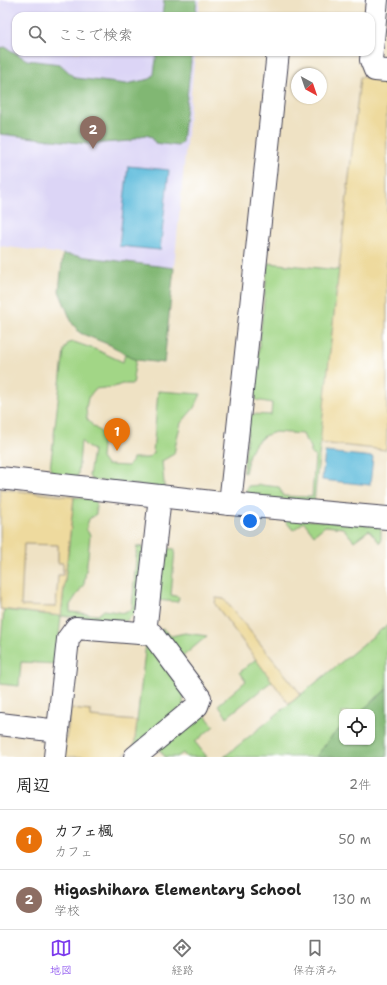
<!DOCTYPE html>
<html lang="ja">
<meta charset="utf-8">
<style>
:root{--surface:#fff;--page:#f2f2f2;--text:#222;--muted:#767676;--line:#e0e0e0;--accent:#7c3aed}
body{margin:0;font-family:"Shantell Sans","Klee One",sans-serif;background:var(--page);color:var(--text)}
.controls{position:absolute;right:12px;bottom:12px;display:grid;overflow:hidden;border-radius:8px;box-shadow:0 1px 3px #0004}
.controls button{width:36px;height:36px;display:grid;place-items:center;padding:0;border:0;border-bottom:1px solid var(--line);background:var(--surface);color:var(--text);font:20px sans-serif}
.compass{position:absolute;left:291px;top:68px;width:36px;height:36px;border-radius:50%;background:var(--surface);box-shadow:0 1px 3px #0004;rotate:140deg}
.you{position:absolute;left:250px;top:521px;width:14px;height:14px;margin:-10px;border:3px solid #fff;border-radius:50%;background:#1a73e8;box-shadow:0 0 0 6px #1a73e833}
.badge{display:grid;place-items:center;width:26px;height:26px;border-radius:50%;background:var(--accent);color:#fff;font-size:13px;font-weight:700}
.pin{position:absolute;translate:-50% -33px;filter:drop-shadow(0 1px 2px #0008)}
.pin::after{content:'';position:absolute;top:21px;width:14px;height:12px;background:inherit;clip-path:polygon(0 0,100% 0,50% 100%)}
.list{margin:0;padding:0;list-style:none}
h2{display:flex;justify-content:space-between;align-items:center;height:52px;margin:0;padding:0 16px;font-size:17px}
h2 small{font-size:13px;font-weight:400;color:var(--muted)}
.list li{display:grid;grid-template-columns:26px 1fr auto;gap:12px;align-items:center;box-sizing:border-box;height:60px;padding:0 16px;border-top:1px solid var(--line)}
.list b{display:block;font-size:15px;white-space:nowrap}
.list p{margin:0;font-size:13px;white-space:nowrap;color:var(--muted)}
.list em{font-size:13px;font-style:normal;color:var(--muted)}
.icon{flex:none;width:22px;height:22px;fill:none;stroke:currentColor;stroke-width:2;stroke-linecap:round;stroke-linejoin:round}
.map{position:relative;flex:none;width:387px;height:757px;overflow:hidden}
.search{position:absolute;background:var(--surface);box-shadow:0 1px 3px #0004;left:12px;right:12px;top:12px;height:44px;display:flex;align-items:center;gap:10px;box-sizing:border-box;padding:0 14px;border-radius:12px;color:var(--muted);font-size:15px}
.sheet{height:172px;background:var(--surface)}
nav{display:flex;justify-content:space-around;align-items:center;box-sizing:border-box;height:56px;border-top:1px solid var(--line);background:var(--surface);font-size:11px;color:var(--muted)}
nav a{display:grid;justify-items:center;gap:2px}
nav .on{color:var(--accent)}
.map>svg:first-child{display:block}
.built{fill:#dcd5f6}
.green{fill:#a2d686;stroke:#627c60}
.forest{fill:#81b773;stroke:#526c57}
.sand{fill:#eeda9e;stroke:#887e6c;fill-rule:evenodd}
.water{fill:#5ebcdc;stroke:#406f8c}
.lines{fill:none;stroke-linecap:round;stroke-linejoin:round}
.minor-casing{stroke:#413f50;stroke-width:24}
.tertiary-casing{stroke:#413f50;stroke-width:24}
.minor{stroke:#fff;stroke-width:22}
.tertiary{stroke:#fff;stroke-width:22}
</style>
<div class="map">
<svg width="387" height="757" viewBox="0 0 387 757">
<rect width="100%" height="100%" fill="#fff"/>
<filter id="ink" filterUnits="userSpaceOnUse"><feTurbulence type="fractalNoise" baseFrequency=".025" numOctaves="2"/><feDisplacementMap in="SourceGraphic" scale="8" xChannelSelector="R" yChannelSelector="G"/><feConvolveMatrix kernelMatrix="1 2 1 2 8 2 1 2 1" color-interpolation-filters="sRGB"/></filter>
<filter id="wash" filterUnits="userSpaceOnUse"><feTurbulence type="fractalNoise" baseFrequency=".012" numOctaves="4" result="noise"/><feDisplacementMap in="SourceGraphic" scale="16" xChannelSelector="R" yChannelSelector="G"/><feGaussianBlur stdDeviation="0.9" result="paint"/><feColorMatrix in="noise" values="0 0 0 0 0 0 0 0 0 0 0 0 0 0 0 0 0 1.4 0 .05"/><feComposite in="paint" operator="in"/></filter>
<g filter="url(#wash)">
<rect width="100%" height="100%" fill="#efe2c4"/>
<path class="built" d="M0 0H200L198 16H16V52H195L174 268 0 246Z"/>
<path class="green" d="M268 263 339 270 314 502 247 497 246 491 248 486 261 485 279 487 283 496 312 497 315 456 311 454V447L306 441 303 434 275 432 264 436 256 443 249 454 245 473 243 472 250 414 271 415 272 403 256 400 254 393Z
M74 342 97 350 123 362 125 354 136 360 133 377 134 379 133 384H122L114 387 95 389 88 398 86 408 87 419 94 427 103 434 101 458 106 465 128 466 132 462 133 458H148L153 453 158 391 201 394 194 408 181 423 177 438 174 454 162 461 164 483V488L92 480 89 476 93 450 87 447 81 441 78 475 76 479 55 476 50 469 64 350 68 343Z
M74 497 96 500V514L89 519 86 529 90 535 88 556 84 584 70 605V612L98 615 104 610 125 613 132 609 137 546 143 547 137 611 126 621 61 616 56 664 21 662 19 686 0 684V648L4 610 61 616Z
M283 518 381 526V542H379L369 530 354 541 343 528 325 526 314 535 304 522 293 530Z
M162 548 175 549 171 595 179 597 178 602 156 600Z
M387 625V689L360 712H342V727L330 738 316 757H224Z
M163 629 171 636 185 633 207 636 181 658 160 631Z
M146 643 184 693 183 706 134 747Z
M256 659 272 681 227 717 218 705 246 681 240 672Z
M202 712 214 726 195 742 207 757H186L183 753 177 757H165L159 749Z"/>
<path class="forest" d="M164 0H197L195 16H162Z
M5 47 27 60 60 64 75 78 126 84 150 79 154 74 157 52H192L182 142 178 146 155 143 152 137 146 135 140 136 130 141 88 144 0 134V48Z
M63 254 174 268 164 363 136 360 110 345 80 333 72 323 59 291Z
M387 689V757H316L330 738 342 727V742H372V712H360Z"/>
<path class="sand" d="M360 77 387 80V440L386 450 320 443Z
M0 489 74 497 61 616 0 609ZM24 544 58 545V563H63V575H58L56 607 21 606Z
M216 598 224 599 301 694 289 704 215 604Z
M71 709 91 711V717L137 721 134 747 121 757H63Z"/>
<path class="water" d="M128 166 169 170 160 250 119 246Z
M325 452 373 457 370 485 322 480Z"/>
</g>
<g filter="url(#ink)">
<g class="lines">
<g class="minor-casing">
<path id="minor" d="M377 0 371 60 375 70 387 71
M230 504 278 52
M145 633 160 496
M0 724 58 731
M55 757 68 639 76 628 152 634 200 698 197 706 135 757"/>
</g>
<g class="tertiary-casing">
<path id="tertiary" d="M0 478 230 504 387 518"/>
</g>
<use href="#minor" class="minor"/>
<use href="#tertiary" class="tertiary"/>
</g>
</g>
</svg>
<div class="controls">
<button><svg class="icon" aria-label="locate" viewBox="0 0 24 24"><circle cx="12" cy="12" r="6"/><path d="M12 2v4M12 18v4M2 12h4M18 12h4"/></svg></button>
</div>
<svg class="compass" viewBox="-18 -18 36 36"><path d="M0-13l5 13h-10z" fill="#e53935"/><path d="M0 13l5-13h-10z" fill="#767676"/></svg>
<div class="you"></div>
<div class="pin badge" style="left:117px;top:451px;background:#e8710a">1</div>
<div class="pin badge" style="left:93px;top:149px;background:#8d6e63">2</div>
<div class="search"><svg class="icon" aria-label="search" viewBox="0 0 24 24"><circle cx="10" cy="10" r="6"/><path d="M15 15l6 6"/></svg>ここで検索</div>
</div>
<section class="sheet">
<h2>周辺<small>2件</small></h2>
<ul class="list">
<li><span class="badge" style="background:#e8710a">1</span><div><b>カフェ楓</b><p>カフェ</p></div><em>50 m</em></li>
<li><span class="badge" style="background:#8d6e63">2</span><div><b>Higashihara Elementary School</b><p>学校</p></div><em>130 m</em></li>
</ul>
</section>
<nav>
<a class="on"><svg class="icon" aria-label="map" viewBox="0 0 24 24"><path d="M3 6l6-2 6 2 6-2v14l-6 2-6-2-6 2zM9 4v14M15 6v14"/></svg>地図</a>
<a><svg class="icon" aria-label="directions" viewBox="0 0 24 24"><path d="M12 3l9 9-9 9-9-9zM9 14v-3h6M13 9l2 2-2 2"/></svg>経路</a>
<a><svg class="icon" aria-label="saved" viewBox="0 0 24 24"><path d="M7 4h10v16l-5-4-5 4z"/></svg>保存済み</a>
</nav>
